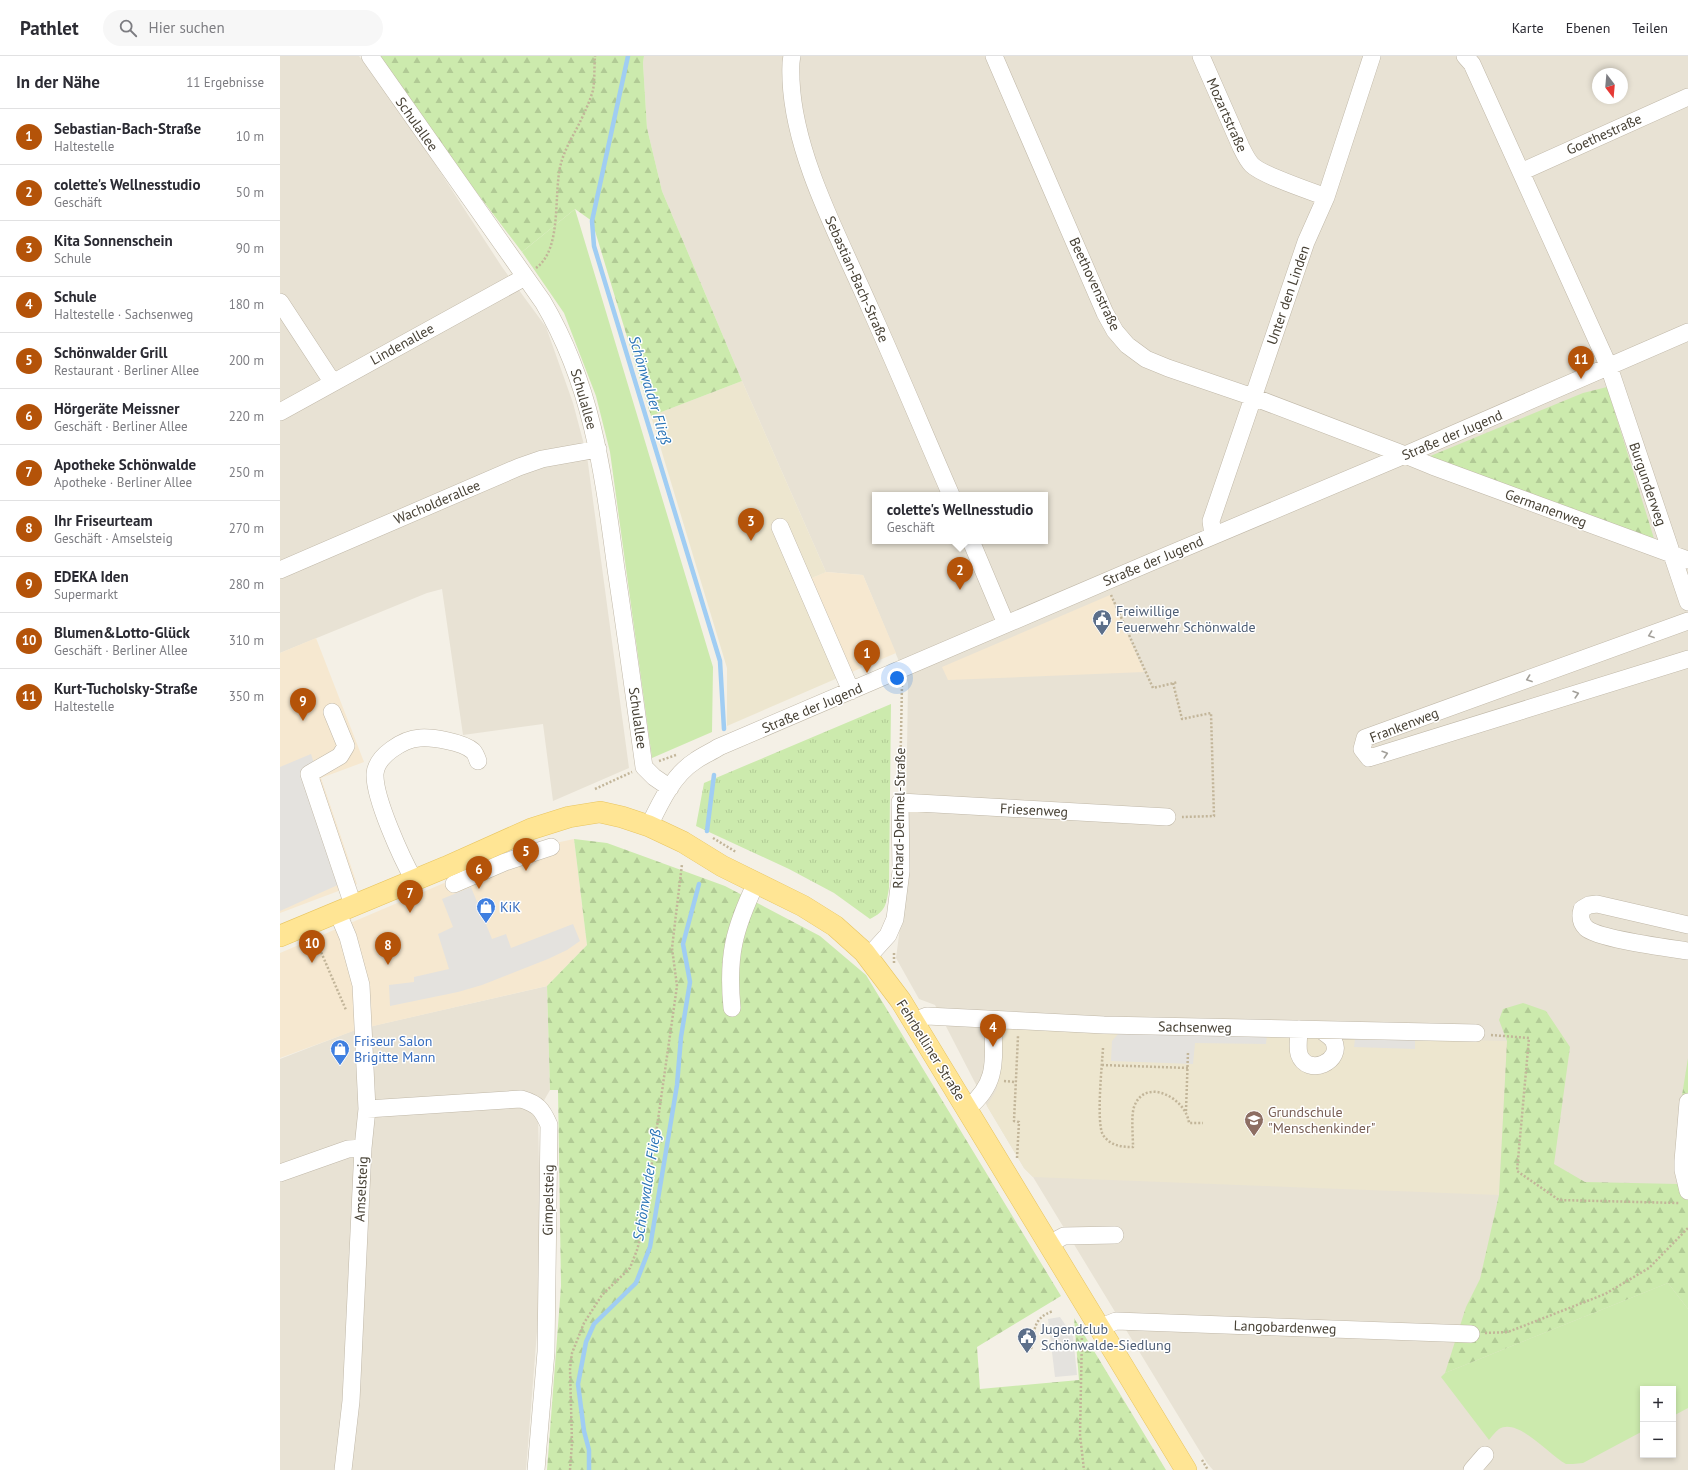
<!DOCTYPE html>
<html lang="de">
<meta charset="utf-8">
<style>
:root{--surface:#fff;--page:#f7f7f7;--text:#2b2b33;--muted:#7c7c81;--line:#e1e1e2;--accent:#b45309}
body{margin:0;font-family:"PT Sans",sans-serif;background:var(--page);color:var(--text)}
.controls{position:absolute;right:12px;bottom:12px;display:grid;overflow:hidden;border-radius:0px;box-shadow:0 2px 6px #0003}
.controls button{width:36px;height:36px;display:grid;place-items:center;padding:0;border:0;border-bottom:1px solid var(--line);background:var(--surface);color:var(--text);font:20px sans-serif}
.compass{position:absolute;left:1312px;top:12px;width:36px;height:36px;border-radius:50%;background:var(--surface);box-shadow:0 2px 6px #0003;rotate:164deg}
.you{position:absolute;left:617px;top:622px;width:14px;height:14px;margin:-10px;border:3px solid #fff;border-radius:50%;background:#1a73e8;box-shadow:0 0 0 6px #1a73e833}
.badge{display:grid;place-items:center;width:26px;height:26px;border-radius:50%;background:var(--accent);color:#fff;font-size:13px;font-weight:700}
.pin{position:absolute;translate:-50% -33px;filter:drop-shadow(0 1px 2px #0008)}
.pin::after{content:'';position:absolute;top:21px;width:14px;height:12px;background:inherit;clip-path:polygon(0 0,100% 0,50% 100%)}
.popup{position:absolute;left:592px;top:436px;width:176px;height:52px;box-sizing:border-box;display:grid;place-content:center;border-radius:0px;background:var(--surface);filter:drop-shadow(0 1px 3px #0005);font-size:13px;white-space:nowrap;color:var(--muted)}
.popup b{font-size:15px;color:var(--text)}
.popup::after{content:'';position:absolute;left:50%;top:100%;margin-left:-8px;border:8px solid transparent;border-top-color:var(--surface)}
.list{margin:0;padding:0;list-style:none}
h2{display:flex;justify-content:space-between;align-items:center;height:52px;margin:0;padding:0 16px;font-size:17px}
h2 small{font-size:13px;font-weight:400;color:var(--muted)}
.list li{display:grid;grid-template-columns:26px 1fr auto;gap:12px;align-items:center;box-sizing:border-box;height:56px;padding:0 16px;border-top:1px solid var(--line)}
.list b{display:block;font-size:15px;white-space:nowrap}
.list p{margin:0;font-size:13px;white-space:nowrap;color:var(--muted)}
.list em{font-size:13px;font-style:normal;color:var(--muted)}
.icon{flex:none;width:22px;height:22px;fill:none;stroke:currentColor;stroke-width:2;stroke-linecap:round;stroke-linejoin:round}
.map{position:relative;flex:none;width:1408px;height:1414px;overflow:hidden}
header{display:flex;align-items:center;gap:24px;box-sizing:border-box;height:56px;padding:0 20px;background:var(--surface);border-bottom:1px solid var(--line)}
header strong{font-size:19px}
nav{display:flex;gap:22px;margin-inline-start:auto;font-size:14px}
.search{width:280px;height:36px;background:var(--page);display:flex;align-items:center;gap:10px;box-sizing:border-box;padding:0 14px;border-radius:22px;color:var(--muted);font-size:15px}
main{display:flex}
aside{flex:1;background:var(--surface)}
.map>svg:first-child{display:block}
.residential{fill:#e8e2d4;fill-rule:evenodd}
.commercial{fill:#f6e8d0}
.education{fill:#ede6cf}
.grass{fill:#cceaad}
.forest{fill:url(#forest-firs)}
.park{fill:url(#park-tufts)}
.parking{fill:#e4e2de}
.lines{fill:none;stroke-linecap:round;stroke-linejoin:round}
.stream{stroke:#a0cdf3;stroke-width:4.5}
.minor-casing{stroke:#c0b8a8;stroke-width:18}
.major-casing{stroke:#e8c560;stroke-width:22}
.path{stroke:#c2b599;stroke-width:2.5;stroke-dasharray:2 2;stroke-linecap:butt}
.minor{stroke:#fff;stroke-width:17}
.major{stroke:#ffe594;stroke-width:21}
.oneway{stroke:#a3a09a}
.labels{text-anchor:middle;stroke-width:3;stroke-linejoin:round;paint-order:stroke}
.street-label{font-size:14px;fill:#474135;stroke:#fff}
.service-label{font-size:14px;fill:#4e5e75;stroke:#fff;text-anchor:start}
.shop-label{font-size:14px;fill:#366cbe;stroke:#fff;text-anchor:start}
.education-label{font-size:14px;fill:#785e54;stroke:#fff;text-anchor:start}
.water-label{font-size:15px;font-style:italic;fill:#2a75b7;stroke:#fff}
</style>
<header>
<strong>Pathlet</strong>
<div class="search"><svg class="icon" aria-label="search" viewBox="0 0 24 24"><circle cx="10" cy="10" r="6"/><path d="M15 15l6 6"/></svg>Hier suchen</div>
<nav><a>Karte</a><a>Ebenen</a><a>Teilen</a></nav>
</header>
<main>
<aside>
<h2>In der Nähe<small>11 Ergebnisse</small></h2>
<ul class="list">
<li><span class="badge">1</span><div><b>Sebastian-Bach-Straße</b><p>Haltestelle</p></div><em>10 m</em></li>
<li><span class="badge">2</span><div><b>colette's Wellnesstudio</b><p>Geschäft</p></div><em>50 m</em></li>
<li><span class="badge">3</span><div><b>Kita Sonnenschein</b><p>Schule</p></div><em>90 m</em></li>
<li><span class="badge">4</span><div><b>Schule</b><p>Haltestelle · Sachsenweg</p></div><em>180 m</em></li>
<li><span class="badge">5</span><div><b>Schönwalder Grill</b><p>Restaurant · Berliner Allee</p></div><em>200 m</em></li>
<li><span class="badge">6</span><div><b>Hörgeräte Meissner</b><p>Geschäft · Berliner Allee</p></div><em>220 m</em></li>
<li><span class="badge">7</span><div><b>Apotheke Schönwalde</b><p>Apotheke · Berliner Allee</p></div><em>250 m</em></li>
<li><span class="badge">8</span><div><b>Ihr Friseurteam</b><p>Geschäft · Amselsteig</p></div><em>270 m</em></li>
<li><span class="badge">9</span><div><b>EDEKA Iden</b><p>Supermarkt</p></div><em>280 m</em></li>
<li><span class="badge">10</span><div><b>Blumen&amp;Lotto-Glück</b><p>Geschäft · Berliner Allee</p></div><em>310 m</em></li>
<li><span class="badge">11</span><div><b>Kurt-Tucholsky-Straße</b><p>Haltestelle</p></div><em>350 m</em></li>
</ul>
</aside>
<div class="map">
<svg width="1408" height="1414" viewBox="0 0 1408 1414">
<defs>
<pattern id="forest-firs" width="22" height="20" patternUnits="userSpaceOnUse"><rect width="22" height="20" fill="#cceaad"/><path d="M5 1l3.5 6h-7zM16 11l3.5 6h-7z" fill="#b1ca95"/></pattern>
<pattern id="park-tufts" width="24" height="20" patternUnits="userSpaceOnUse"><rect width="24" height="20" fill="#cceaad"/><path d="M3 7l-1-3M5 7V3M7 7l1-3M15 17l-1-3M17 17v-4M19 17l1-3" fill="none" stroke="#b1ca95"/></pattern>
</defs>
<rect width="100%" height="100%" fill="#f4f0e6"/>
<path class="residential" d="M0 0H79L129 68 222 211 266 271 293 347 307 400 349 712 273 745 263 668 183 679 162 533 147 537 0 597Z
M364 0H1408V1414H933L927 1407 753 1121 744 1112 707 1050 655 949 639 943 616 902 625 834 628 627 583 519 546 516 462 325 382 135 367 72 363 7ZM1318 18H1342V42H1318ZM595 439H765V485H595ZM1363 1333H1393V1399H1363Z
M267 930 270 1034 258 1055 261 1225 246 1414H0V1003L75 974Z"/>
<path class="commercial" d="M546 516 583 519 616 597 567 618 527 524Z
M830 539 864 616 668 624 662 611Z
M36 582 84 706 41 722 77 828 0 857V597Z
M294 783 307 889 267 930 76 974 0 1002V897L218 804 252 792Z"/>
<path class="education" d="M462 325 546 516 527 524 567 618 447 670V612L371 360Z
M724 973 1227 985 1219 1139 753 1121 744 1112 707 1050 717 1033 720 980Z"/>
<path class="grass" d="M295 153 433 611 432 676 372 702 330 396 316 340 284 257 242 196Z
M1388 1227 1408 1253V1352L1393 1360V1333H1363V1375L1303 1407 1293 1408H1286C1269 1399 1238 1361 1219 1373 1215 1376 1212 1380 1209 1384L1161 1321 1165 1317Z"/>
<path class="forest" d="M93 0H364L363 7 367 72 382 135 462 325 371 360 312 165 295 153 242 196Z
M1327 331 1376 489 1148 401 1303 337Z
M294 783 327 787 445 830 540 880 586 919 781 1240 697 1291 700 1333 799 1324 794 1262 886 1414H267L281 1230 278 1034H270L267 930 307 889Z
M1243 947 1266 955 1290 991 1274 1108 1305 1126 1399 1128V1058L1408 1002V1253L1388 1227 1165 1317 1186 1251 1200 1223 1219 1139 1227 985 1219 964 1223 953Z"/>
<path class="park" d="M611 648 609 832C606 849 606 855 590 863L554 837 509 813 416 770 424 727Z"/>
<path class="parking" d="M31 698 71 823 0 855V711Z
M191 831 212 883 226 878 231 892 293 868 300 885 287 894 268 903 202 929 178 936 110 950 109 929 134 926V921L169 913 158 878 173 871 162 843Z
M839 977 987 979 986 988 915 987 913 1008 831 1005 832 985Z
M1075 983 1135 984V993L1074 991Z
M780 1261 793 1280 797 1319 775 1321 768 1263Z"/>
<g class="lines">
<path class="stream" d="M348 0 312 165 314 190 440 605 444 673
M427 775 434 719
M309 1414V1394L304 1375 298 1328 306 1286 314 1268 356 1227 370 1191 397 1029 401 981 410 926 403 888 419 828"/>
<g class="minor-casing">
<path id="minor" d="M90 0 263 246C313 331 323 417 336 513 346 579 355 645 364 711L374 721 390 732
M512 0C510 8 511 16 511 24 514 100 560 183 590 252 618 314 644 377 671 439
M714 0 825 257 835 275 847 289 866 303 888 312 973 341 1125 399 1152 410 1408 504
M921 0 961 91C964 97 967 104 972 109 982 119 1030 135 1046 141
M1185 0 1192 8 1329 311 1408 546
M1241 116 1408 41
M0 246 53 327
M0 356 245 221
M500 471 571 635
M933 479 931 465 1026 186 1046 141 1092 0
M691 485 726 568
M0 514 239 411 262 403 318 393
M1408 565 1085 682 1082 693 1089 702 1408 603
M52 656 66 690 60 700 29 718 73 849
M369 770C380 747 393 719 415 705 422 700 431 696 439 691L869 507 1125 399 1408 276
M134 824C122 803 94 742 95 718 96 700 123 683 140 682 152 681 183 686 193 695 195 697 197 702 198 705
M174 828 225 806 271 791
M57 855 68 881 81 929 87 1053 83 1092 71 1345 63 1414
M1408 869 1317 848 1309 849 1302 853C1300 860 1300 866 1306 872 1318 883 1389 892 1408 895
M588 901 608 879 615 863 621 815 620 746 887 761
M452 952C447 900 454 873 476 827
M634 965 647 960 824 969 1196 977
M1019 973C1019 981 1017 991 1019 998 1027 1022 1065 1005 1053 984 1050 980 1045 977 1041 974
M1408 1046 1403 1105V1114L1408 1135
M688 1052C720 1025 713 1002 713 964
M87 1053 241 1043C258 1048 262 1053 269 1069L266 1296 256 1414
M0 1117 68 1093 83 1092
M769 1188 784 1180 835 1179
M821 1271 836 1265 1191 1278
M1192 1414 1205 1399"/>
</g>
<g class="major-casing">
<path id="major" d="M0 880 166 811 251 773 289 761 320 756 342 761 369 770 403 786 442 810 523 850 555 870 584 896 621 945 906 1414"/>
</g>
<path class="path" d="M256 212C284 192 272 133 282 104 286 91 293 80 299 68 304 58 310 45 313 34 315 23 314 11 315 0
M831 539 873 632 898 626
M893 627 902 663 931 657 934 760 902 761
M379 705 396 699
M620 731 622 628
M315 733 352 716
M433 782 456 796
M38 889 66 954
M614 907V896
M1211 979 1249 982 1237 1115 1279 1144 1399 1147
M823 992C822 1009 816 1067 823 1079 831 1090 841 1091 853 1091 853 1080 851 1060 854 1051 865 1020 906 1042 909 1067H923
M822 1009 908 1012
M724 1025 735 1026
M906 1055 908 996
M737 1102 739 1066 734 1065 738 980
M1205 1277 1228 1276 1325 1238 1369 1212 1408 1172
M802 1278 800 1379 804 1414
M751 1293C755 1273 753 1262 773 1255
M922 1404 928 1414
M290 1414 292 1387 290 1313 292 1297 304 1267 322 1239 350 1212 357 1194 362 1176 397 930 392 892 402 808"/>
<use href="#minor" class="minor"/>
<use href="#major" class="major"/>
</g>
<defs><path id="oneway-chevron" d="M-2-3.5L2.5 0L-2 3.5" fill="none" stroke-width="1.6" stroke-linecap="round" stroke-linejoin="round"/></defs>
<g class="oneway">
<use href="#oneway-chevron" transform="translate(1371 579) rotate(160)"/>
<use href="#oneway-chevron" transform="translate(1249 623) rotate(160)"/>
<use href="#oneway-chevron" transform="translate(1296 638) rotate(-17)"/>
<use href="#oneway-chevron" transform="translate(1105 698) rotate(-17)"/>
</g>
<defs>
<g id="civic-pin" transform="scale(1)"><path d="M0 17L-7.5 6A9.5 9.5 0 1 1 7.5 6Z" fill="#5c6f8a" stroke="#fff"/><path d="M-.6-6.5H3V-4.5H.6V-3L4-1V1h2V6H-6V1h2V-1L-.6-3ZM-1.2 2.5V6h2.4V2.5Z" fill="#fff"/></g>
<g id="shop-pin" transform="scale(1)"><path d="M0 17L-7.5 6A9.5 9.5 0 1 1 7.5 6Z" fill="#3f7fe0" stroke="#fff"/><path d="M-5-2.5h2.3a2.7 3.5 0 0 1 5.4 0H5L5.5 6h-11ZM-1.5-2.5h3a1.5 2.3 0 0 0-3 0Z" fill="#fff"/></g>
<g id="school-pin" transform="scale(1)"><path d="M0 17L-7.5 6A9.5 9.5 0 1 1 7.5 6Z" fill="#8d6e63" stroke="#fff"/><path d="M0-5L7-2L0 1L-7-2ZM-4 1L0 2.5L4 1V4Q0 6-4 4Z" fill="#fff"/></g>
</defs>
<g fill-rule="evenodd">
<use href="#civic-pin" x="822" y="563"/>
<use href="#shop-pin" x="206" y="851"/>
<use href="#shop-pin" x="60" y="993"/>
<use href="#school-pin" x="974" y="1064"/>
<use href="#civic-pin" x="747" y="1281"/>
</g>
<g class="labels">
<g class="street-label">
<text transform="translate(947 59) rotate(66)" y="5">Mozartstraße</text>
<text transform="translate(137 68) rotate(55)" y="5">Schulallee</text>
<text transform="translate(1324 78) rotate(-24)" y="5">Goethestraße</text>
<text transform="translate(577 223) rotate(66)" y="5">Sebastian-Bach-Straße</text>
<text transform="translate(815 228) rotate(65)" y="5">Beethovenstraße</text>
<text transform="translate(1008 239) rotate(-71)" y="5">Unter den Linden</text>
<text transform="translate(122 288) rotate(-29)" y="5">Lindenallee</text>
<text transform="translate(304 343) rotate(74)" y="5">Schulallee</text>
<text transform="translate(1172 379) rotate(-23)" y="5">Straße der Jugend</text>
<text transform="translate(1368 428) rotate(71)" y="5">Burgunderweg</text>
<text transform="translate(157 446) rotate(-23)" y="5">Wacholderallee</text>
<text transform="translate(1266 452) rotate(20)" y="5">Germanenweg</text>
<text transform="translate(873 505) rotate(-23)" y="5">Straße der Jugend</text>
<text transform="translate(532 652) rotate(-23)" y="5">Straße der Jugend</text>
<text transform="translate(358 662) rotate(82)" y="5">Schulallee</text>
<text transform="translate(1124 669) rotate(-21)" y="5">Frankenweg</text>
<text transform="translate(754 754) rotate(3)" y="5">Friesenweg</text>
<text transform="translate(619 762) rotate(-89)" y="5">Richard-Dehmel-Straße</text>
<text transform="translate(915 971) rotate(1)" y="5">Sachsenweg</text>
<text transform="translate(651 994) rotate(58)" y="5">Fehrbelliner Straße</text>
<text transform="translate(81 1133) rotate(-87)" y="5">Amselsteig</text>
<text transform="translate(268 1144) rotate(-89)" y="5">Gimpelsteig</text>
<text transform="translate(1005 1271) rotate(2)" y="5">Langobardenweg</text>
</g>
<g class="service-label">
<text x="836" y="560">Freiwillige<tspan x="836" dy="16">Feuerwehr Schönwalde</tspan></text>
<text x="761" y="1278">Jugendclub<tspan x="761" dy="16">Schönwalde-Siedlung</tspan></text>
</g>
<g class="shop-label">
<text x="220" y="856">KiK</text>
<text x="74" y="990">Friseur Salon<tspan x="74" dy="16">Brigitte Mann</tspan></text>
</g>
<g class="education-label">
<text x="988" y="1061">Grundschule<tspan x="988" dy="16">"Menschenkinder"</tspan></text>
</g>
<g class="water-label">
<text transform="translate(370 334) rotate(73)" y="5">Schönwalder Fließ</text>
<text transform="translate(367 1129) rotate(-81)" y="5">Schönwalder Fließ</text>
</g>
</g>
</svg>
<div class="controls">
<button>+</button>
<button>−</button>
</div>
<svg class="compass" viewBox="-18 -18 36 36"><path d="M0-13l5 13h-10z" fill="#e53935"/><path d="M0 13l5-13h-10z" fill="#7c7c81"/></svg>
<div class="you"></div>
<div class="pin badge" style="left:587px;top:617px">1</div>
<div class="pin badge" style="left:680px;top:534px">2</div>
<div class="popup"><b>colette's Wellnesstudio</b>Geschäft</div>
<div class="pin badge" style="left:471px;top:485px">3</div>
<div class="pin badge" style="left:713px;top:991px">4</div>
<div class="pin badge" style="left:246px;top:815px">5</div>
<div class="pin badge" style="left:199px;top:833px">6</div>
<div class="pin badge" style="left:130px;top:857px">7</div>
<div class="pin badge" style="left:108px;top:909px">8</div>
<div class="pin badge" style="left:23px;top:665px">9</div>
<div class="pin badge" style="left:32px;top:907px">10</div>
<div class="pin badge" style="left:1301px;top:323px">11</div>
</div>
</main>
